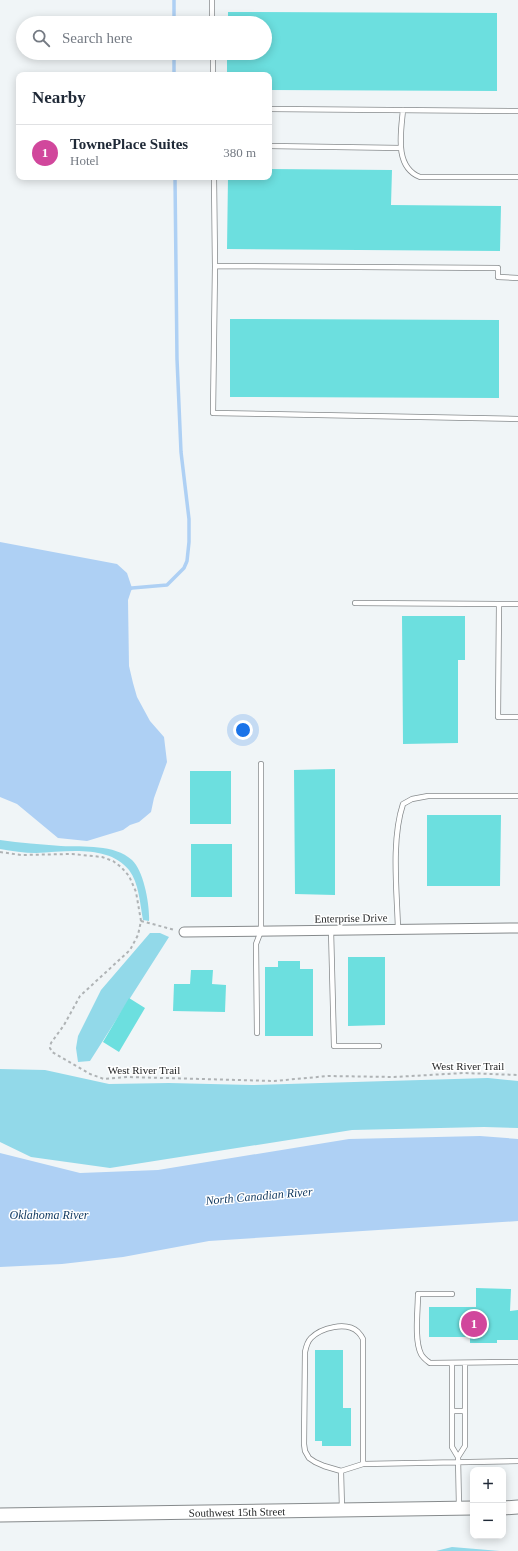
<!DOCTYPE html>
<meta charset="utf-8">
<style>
:root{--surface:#fff;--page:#f6f6f7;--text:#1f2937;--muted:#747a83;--line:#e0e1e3;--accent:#b45309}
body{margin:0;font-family:Georgia,serif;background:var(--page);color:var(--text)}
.controls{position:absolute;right:12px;bottom:12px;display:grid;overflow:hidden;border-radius:8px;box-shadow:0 2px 10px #0003}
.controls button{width:36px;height:36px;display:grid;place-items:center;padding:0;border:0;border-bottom:1px solid var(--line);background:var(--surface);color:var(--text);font:20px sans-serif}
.you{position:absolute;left:243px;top:730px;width:14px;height:14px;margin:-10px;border:3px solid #fff;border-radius:50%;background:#1a73e8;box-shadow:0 0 0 6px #1a73e833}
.badge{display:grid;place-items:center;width:26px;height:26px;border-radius:50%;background:var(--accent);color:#fff;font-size:13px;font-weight:700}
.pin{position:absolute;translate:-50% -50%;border:2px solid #fff;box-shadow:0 1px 4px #0006}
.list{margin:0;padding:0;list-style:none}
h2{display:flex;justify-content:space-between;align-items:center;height:52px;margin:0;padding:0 16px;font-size:17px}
h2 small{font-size:13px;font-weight:400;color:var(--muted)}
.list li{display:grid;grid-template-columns:26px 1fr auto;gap:12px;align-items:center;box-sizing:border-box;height:56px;padding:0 16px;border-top:1px solid var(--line)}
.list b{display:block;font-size:15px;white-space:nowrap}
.list p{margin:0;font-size:13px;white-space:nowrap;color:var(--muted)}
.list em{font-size:13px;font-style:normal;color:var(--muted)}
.icon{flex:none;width:22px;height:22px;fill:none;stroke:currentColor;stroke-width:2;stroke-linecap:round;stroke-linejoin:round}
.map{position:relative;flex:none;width:518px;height:1551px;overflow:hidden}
.search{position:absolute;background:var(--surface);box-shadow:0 2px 10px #0003;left:16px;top:16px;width:256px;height:44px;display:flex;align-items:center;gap:10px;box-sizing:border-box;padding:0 14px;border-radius:22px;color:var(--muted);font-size:15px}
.panel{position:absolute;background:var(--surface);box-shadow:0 2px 10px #0003;left:16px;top:72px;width:256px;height:108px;border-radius:8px}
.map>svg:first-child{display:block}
.green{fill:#92d9e9}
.water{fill:#aed0f4}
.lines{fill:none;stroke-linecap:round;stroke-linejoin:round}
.stream{stroke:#aed0f4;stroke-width:3.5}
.building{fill:#6cdfdf}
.lane-casing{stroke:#868a8c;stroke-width:6}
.street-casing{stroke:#868a8c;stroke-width:11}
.secondary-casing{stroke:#868a8c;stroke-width:15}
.path{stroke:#afb3b5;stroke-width:2;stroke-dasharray:3 3;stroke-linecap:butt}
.lane{stroke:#fff;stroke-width:4.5}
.street{stroke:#fff;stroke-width:9}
.secondary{stroke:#fff;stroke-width:13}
.labels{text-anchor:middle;stroke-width:3;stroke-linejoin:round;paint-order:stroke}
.street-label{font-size:11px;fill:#1e2021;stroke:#fff}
.water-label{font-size:12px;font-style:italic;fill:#133b62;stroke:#fff}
</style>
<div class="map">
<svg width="518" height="1551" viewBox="0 0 518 1551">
<rect width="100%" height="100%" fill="#f0f5f7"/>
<path class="green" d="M0 840C20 843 41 844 61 846 84 847 114 844 132 860 144 871 150 906 149 921L143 920C140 904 139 883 129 870 108 844 65 852 36 853 24 853 12 851 0 849Z
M150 933H160L169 937 90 1061 78 1062 76 1048 78 1036 101 990Z
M0 1069 45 1070 109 1084 169 1083 252 1085 488 1078 518 1081V1128L484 1127 352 1130 110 1168 31 1157 0 1142Z
M452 1547 500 1551H436Z"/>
<path class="water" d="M0 542 117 564 127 573 132 588 128 600 129 666 133 683 137 697 150 721 164 737 167 762 154 798 151 812 139 822 130 825 123 830 87 841 58 838 17 804 0 797Z
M480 1136 518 1139V1221L209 1241 123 1257 62 1264 0 1267V1153L80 1173 158 1170 349 1139Z"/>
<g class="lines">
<path class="stream" d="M174 0V23
M174 53V75
M129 589 132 588 167 585 184 568 187 561 189 542V519L181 452 177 359 175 177"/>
</g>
<path class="building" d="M228 12 497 13V91L269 90V75H227V53H265V23H228Z
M269 169 392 170 391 205 501 206 500 251 227 249 228 177H269Z
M230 319 499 320V398L230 397Z
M402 616H465V660H458V743L403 744Z
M335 769V895L295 894 294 770Z
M190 771H231V824H190Z
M427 815H501L500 886H427Z
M191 844H232V897H191Z
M348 957H385V1025L348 1026Z
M278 961H300V969H313V1036H265V967H278Z
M191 970H213L212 984 226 985 225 1012 173 1011 174 984H190Z
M129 998 145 1008 119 1052 103 1042Z
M476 1288 511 1289 510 1311 518 1310V1340H497V1343H470V1337H429V1307H476Z
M315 1350H343V1408H351V1446H322V1441H315Z"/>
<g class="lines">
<g class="lane-casing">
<path id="lane" d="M212 0V23
M213 53V75
M269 109 518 111
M403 110C401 132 394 167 420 177H518
M269 146 401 148
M214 177 215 266 498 268V277L518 278
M215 266 213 413 518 419
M355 603 499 604
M518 604H499L498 717H518
M398 929C397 892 391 840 403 804L412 799 428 796H518
M331 930 334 1046H379
M257 1033 256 944 261 931V764
M452 1294H418C418 1310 414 1340 421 1354 423 1358 426 1360 430 1363L518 1362
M452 1363V1447L458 1457 459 1507
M452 1411H464
M458 1457 465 1446V1363
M363 1464V1339C362 1337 360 1334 358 1332 346 1321 321 1328 311 1338 307 1342 306 1347 305 1352L304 1444 305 1451 309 1458 315 1462 324 1466 341 1471 363 1464 518 1461
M341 1471 342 1509"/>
</g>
<g class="street-casing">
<path id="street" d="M184 932 518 928"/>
</g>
<g class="secondary-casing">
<path id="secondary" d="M503 1508 518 1507
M0 1515 473 1508"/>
</g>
<path class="path" d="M0 852 21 855 72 854 102 857 113 861 121 867 129 876 136 892 141 921 138 935 130 950 80 996 64 1025 51 1043 50 1048 52 1052 90 1074 104 1079 128 1077 274 1081 328 1076 394 1077 464 1073 518 1075
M141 921 175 930"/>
<use href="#lane" class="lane"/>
<use href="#street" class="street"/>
<use href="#secondary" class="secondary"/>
</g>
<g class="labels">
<g class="street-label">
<text transform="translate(351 918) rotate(-1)" y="4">Enterprise Drive</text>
<text x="468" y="1070">West River Trail</text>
<text x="144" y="1074">West River Trail</text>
<text transform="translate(237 1512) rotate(-1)" y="4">Southwest 15th Street</text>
</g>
<g class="water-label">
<text transform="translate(259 1196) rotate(-5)" y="4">North Canadian River</text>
<text x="49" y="1219">Oklahoma River</text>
</g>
</g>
</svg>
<div class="controls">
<button>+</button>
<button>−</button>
</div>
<div class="you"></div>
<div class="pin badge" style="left:474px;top:1324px;background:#d1479c">1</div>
<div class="search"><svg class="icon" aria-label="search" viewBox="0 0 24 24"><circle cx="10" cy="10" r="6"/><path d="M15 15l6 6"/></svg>Search here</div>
<section class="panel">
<h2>Nearby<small></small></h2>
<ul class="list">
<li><span class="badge" style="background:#d1479c">1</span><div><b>TownePlace Suites</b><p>Hotel</p></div><em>380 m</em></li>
</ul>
</section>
</div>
